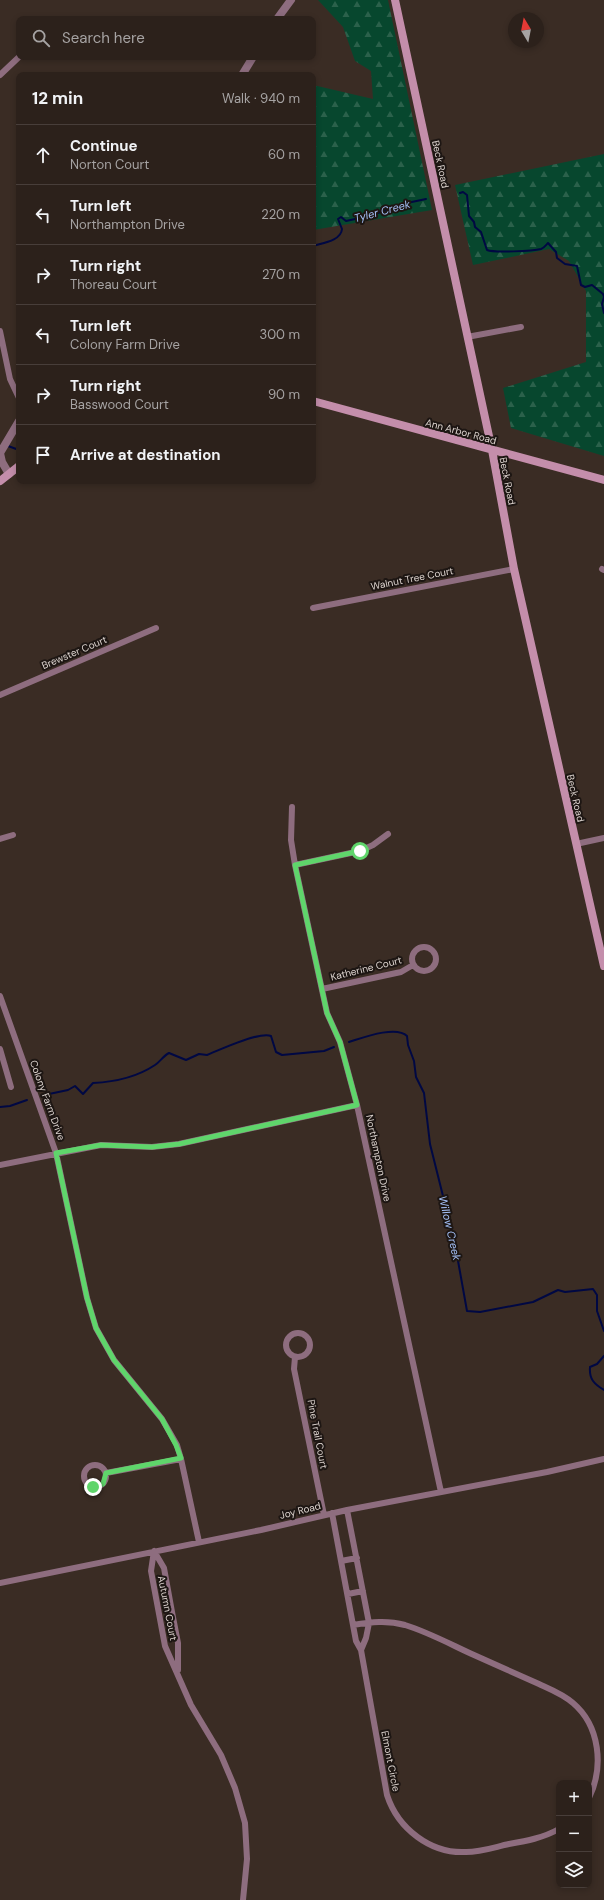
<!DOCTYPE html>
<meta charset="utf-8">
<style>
:root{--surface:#2c211b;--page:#382e28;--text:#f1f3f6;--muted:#a6a3a3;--line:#483e3a}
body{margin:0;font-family:"DM Sans",sans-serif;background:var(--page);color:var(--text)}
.controls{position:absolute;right:12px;bottom:12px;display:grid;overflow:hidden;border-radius:8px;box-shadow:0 2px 6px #0003}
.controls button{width:36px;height:36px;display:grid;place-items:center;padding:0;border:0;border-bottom:1px solid var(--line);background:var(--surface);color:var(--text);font:20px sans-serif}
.compass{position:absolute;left:508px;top:12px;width:36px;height:36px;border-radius:50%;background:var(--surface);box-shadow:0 2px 6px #0003;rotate:350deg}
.stop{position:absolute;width:12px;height:12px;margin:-9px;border:3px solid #5fd56b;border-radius:50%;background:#fff}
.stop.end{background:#5fd56b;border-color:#fff;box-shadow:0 1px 4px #0008}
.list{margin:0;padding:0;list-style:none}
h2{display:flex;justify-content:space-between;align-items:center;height:52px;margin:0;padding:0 16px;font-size:17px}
h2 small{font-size:13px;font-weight:400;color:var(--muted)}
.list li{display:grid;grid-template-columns:26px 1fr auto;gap:12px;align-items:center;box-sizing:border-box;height:60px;padding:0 16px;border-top:1px solid var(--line)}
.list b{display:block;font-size:15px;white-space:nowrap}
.list p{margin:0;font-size:13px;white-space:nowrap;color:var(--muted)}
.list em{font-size:13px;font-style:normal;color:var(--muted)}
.icon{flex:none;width:22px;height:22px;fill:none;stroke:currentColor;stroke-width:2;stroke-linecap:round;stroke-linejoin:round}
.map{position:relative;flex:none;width:604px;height:1900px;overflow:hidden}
.search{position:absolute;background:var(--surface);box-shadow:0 2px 6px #0003;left:16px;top:16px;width:300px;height:44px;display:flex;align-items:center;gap:10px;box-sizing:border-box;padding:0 14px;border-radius:8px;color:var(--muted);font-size:15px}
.panel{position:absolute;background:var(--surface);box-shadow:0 2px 6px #0003;left:16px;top:72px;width:300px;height:412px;border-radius:8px}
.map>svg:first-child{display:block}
.forest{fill:url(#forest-firs)}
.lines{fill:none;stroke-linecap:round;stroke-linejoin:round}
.stream{stroke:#000843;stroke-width:2}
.minor{stroke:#8e6d7f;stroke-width:6}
.tertiary{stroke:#8e6d7f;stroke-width:8}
.secondary{stroke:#c48eab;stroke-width:8}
.route{stroke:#5fd56b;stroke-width:5}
.labels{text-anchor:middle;stroke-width:4;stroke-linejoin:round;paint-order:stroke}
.street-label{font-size:10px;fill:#ddd4cf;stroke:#1d1613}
.water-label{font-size:11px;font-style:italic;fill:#a4c0f7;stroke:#1d1613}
</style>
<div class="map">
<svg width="604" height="1900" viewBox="0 0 604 1900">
<defs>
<pattern id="forest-firs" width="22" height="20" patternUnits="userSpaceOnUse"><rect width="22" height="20" fill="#07472e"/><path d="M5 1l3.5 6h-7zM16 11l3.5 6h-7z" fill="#2b614b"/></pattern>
</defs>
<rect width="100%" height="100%" fill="#3a2c24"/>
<path class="forest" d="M318 0H388L432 210 313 230V85L373 99 371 71 355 61 343 27Z
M604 154V456L511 428 503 388 586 362V291L569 261 549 249 473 265 455 185Z"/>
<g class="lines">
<path class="stream" d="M460 193 463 192 467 195 469 216 474 222 475 227 481 232 487 250C494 253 533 251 541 249 544 248 546 245 548 243L556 252 557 258 565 264 577 266 581 285 585 287 592 285 603 294 604 297
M313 246C322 243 341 241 342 229L338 219 341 217 346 221 369 216 407 203 426 199
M604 297 602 304 604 313
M8 446 19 450
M349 1042C362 1038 396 1025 407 1036L408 1045 414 1061 416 1077 424 1093 430 1144 455 1244 467 1311 480 1312 533 1302 558 1290 565 1292 593 1289 597 1295V1311L604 1331
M49 1094 68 1090 75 1086 83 1094 93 1083C114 1082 137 1077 155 1065 160 1062 163 1056 169 1053L186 1060 199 1054 207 1055C219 1050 260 1031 271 1036L276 1052 282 1055 324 1051 334 1047
M0 1107 10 1106 27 1100
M604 1356 597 1364 590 1367C589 1379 594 1384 604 1390"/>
<path class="minor" d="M0 75 19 57
M0 331 10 379 19 398
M467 337 521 327
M602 569 604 570
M313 608 514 569
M0 695 156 628
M292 807 291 840 295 865 327 1013 340 1042 357 1105 441 1492
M0 839 13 835
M576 844 604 838
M295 865 360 851 373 845 388 834
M412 959a12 12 0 1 1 24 0a12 12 0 1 1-24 0Z
M322 989 401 972 413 965
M0 996 56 1153 87 1298 96 1328 114 1360 162 1419 177 1445 181 1459 199 1542
M0 1049 11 1087
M0 1165 101 1145 152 1147 179 1144 357 1105
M286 1345a12 12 0 1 1 24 0a12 12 0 1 1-24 0Z
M295 1357 294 1369 324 1515
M84 1476a11 11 0 1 1 22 0a11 11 0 1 1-22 0Z
M106 1473 181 1459
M347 1510 369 1623 366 1638 361 1650
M332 1513 356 1641 361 1650 387 1795C398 1829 431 1854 466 1852 481 1852 495 1847 509 1844 526 1841 543 1838 559 1829
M154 1551 151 1571 165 1646 191 1705 221 1755 235 1788 245 1823 247 1859 243 1900
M154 1551 164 1568 172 1612 178 1643V1670
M341 1561 357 1558
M0 1583 261 1530 347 1510 547 1472 604 1459
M348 1594 363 1591
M353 1625C371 1622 387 1620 405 1625 428 1632 452 1645 474 1655 496 1665 517 1674 539 1684 550 1689 563 1694 573 1703 600 1726 604 1767 589 1798"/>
<path class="tertiary" d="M277 19 291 0
M242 75 253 57
M9 474 2 462 0 453 19 421"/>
<path class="secondary" d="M395 0 492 450 514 569 604 966
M313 401 604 480
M0 481 19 466"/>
</g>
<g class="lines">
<path class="route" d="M93 1487 103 1484 106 1473 181 1458 176 1445 162 1419 114 1360 96 1328 87 1298 56 1153 101 1145 152 1147 179 1144 357 1105 340 1042 327 1013 295 865 360 851"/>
</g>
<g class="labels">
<g class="street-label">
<text transform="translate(441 164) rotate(78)" y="4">Beck Road</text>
<text transform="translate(461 431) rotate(15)" y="4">Ann Arbor Road</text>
<text transform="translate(508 481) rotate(79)" y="4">Beck Road</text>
<text transform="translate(412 578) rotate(-11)" y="4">Walnut Tree Court</text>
<text transform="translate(74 652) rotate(-23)" y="4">Brewster Court</text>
<text transform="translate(576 798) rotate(77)" y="4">Beck Road</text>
<text transform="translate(366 968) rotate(-14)" y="4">Katherine Court</text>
<text transform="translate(48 1100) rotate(70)" y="4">Colony Farm Drive</text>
<text transform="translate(379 1158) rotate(78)" y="4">Northampton Drive</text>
<text transform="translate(318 1434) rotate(79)" y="4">Pine Trail Court</text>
<text transform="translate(300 1510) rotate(-14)" y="4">Joy Road</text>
<text transform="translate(168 1608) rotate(79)" y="4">Autumn Court</text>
<text transform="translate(391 1761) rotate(79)" y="4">Elmont Circle</text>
</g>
<g class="water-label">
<text transform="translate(382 211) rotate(-15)" y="4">Tyler Creek</text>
<text transform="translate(450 1228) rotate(77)" y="4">Willow Creek</text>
</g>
</g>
</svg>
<div class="controls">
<button>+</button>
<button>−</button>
<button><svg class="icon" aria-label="layers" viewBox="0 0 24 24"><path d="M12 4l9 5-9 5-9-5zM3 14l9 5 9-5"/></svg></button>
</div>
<svg class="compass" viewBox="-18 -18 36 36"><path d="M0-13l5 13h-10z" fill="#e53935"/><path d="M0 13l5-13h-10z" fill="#a6a3a3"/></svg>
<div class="stop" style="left:360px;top:851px"></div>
<div class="stop end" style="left:93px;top:1487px"></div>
<div class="search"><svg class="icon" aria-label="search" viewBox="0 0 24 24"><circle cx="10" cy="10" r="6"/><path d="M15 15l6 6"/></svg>Search here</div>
<section class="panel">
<h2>12 min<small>Walk · 940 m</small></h2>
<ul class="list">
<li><svg class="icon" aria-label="ahead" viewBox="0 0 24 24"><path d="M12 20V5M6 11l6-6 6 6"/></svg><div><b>Continue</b><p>Norton Court</p></div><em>60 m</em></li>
<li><svg class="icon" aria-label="left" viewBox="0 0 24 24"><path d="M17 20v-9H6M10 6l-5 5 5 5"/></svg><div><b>Turn left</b><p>Northampton Drive</p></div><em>220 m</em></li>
<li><svg class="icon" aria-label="right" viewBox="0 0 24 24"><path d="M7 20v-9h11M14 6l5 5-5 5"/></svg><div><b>Turn right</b><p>Thoreau Court</p></div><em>270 m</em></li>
<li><svg class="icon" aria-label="left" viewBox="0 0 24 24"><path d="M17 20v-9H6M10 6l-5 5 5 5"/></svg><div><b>Turn left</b><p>Colony Farm Drive</p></div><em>300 m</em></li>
<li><svg class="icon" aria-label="right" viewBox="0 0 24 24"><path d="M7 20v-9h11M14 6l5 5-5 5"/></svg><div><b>Turn right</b><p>Basswood Court</p></div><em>90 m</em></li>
<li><svg class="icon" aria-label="arrive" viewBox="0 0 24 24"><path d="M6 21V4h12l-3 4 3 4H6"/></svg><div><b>Arrive at destination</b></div></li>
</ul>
</section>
</div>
